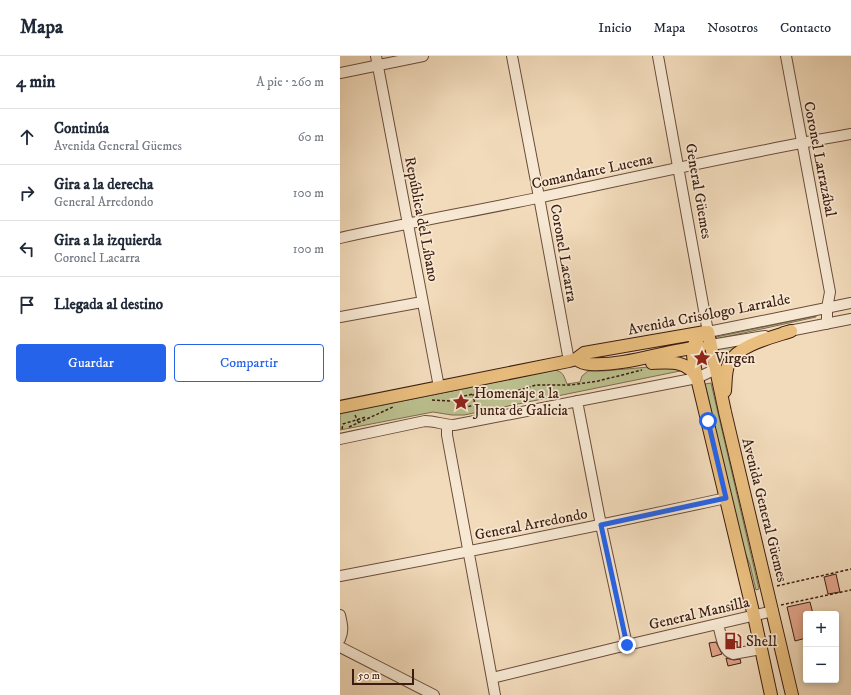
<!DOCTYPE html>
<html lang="es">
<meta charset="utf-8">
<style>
:root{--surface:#fff;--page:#f6f6f7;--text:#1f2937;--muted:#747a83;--line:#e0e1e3;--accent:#2563eb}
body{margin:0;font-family:"IM FELL DW Pica",serif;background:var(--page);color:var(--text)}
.controls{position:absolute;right:12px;bottom:12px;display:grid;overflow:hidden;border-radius:4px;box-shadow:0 2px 6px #0003}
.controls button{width:36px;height:36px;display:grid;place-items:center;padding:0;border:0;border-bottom:1px solid var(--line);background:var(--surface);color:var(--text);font:20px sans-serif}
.scale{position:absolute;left:12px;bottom:10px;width:62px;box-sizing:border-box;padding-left:4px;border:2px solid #3c1c10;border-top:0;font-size:11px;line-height:14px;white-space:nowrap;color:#3c1c10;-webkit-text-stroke:3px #f7e8d3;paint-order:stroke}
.stop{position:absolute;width:12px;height:12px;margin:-9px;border:3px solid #2563eb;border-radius:50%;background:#fff}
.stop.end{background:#2563eb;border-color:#fff;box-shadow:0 1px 4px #0008}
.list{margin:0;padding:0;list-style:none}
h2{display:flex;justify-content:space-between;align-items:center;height:52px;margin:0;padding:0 16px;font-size:17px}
h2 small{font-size:13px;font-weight:400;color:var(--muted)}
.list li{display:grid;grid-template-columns:26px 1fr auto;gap:12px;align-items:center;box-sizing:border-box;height:56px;padding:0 16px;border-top:1px solid var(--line)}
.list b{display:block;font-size:15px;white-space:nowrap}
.list p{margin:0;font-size:13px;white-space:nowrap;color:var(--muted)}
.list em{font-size:13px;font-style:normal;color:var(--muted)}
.actions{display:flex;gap:8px;padding:12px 16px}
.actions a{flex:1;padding:9px 0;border:1px solid var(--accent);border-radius:4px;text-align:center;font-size:14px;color:var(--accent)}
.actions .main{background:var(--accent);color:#fff}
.icon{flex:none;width:22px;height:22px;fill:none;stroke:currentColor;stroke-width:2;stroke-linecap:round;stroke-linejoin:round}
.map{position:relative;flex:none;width:511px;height:639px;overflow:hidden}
header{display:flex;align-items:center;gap:24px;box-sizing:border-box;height:56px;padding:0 20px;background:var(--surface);border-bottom:1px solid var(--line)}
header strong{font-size:19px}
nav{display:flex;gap:22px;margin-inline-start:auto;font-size:14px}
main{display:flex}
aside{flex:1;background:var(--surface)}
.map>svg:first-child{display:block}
.green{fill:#bcc08f;stroke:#7c6e50}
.building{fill:#e3a58b;stroke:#3c1c10}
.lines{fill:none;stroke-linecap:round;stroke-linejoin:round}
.minor-casing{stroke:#6a4c3b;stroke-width:12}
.major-casing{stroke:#3c1c10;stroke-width:14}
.path{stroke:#3c1c10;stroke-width:1.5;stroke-dasharray:3 2;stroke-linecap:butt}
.minor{stroke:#f7e8d3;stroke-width:10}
.major{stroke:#e9be7e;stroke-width:12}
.route{stroke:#2563eb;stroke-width:5}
.labels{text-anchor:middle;stroke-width:3.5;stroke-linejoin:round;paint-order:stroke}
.street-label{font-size:15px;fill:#3c1c10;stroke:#f7e8d3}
.poi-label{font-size:15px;fill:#3c1c10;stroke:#f7e8d3;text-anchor:start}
</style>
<header>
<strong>Mapa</strong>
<nav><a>Inicio</a><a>Mapa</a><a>Nosotros</a><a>Contacto</a></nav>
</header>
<main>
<aside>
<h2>4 min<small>A pie · 260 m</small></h2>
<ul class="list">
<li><svg class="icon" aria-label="ahead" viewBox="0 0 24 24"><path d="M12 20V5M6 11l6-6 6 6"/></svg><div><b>Continúa</b><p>Avenida General Güemes</p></div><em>60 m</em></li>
<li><svg class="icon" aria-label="right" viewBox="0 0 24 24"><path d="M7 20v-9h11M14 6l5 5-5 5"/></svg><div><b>Gira a la derecha</b><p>General Arredondo</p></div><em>100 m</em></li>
<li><svg class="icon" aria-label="left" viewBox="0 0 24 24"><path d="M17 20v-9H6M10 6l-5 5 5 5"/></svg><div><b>Gira a la izquierda</b><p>Coronel Lacarra</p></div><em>100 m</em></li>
<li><svg class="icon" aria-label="arrive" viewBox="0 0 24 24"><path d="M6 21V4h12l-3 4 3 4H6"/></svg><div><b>Llegada al destino</b></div></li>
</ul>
<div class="actions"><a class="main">Guardar</a><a>Compartir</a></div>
</aside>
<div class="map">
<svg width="511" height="639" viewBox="0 0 511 639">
<rect width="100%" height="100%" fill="#f2dbbb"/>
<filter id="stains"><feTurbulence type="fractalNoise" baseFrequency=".005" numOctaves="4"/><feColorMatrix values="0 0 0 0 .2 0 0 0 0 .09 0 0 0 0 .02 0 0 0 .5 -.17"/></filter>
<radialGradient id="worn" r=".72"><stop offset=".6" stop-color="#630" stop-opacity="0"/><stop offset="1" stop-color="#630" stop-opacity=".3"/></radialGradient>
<path class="green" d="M476 260V261L376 283V281Z
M422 283 407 289 384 319 376 291Z
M332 309 340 313V315L124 359H112L93 356 0 374V358L214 314C223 315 224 320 227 328L240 326 242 320 248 315H263Z
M371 327 419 533 416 534 410 509 402 489 365 328Z"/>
<path class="building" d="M496 518 500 536 488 538 484 521Z
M470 546 473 558H466V582L455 585 447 551Z
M395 581 398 591H394L388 583Z
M376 586 382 598 372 601 369 587Z
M386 602 394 604 400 603 401 607 388 610Z"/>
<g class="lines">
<g class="minor-casing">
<path id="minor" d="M36 0 99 331
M172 0 199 141 229 305
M318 0 368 276 511 247
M446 0 490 236 487 252V268
M0 17 83 0
M0 182C67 167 135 155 202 141 305 119 407 96 511 78
M0 261 82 246
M444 276 511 263
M371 289 425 280
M237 345 261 469 287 589
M107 369V379L155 639
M0 383 85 365C95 365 104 369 114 369L357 322 376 313
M0 520C129 496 258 470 386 442
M0 559C2 568 4 575 0 583
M378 568C381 578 382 595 393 598L421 593
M0 591 94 639
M152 622 287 589 433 555"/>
</g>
<g class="major-casing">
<path id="major" d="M368 276C365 278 360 280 357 283 349 293 355 310 357 322L414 560 431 639
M368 276 385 356 452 639
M236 303C240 306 245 308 250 308 287 310 323 295 360 291
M312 307C330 306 347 304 357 322
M385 335C386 325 385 316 389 307 398 289 433 281 451 275
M0 351 229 305 236 303 244 297 365 276"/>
</g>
<path class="path" d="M133 338 135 349 122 352 120 341Z
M134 343 163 339 196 329H231L258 325 302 314
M92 344 112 345 121 349
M15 359 19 368
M9 371 53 351
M2 373 3 368 26 361
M437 530 511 513
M441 549 511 534"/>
<use href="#minor" class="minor"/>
<use href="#major" class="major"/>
</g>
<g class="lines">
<path class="route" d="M287 589 261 469 386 442 368 365"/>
</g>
<defs>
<g id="sight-bare" transform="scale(1.38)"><path d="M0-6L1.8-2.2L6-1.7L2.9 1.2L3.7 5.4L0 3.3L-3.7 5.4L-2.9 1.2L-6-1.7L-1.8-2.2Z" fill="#8f2418" stroke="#f7e8d3" stroke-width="2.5" paint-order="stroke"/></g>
<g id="fuel-bare" transform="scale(1.38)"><path d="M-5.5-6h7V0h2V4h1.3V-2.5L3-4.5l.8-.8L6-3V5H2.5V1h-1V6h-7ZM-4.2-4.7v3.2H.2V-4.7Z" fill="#8f2418" stroke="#f7e8d3" stroke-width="2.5" paint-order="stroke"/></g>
</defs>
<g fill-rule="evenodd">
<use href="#sight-bare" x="362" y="302"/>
<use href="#sight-bare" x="121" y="346"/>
<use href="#fuel-bare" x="393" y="585"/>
</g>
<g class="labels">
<g class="street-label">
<text transform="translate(480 103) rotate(79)" y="5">Coronel Larrazábal</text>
<text transform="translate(252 115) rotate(-12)" y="5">Comandante Lucena</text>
<text transform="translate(359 135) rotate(80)" y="5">General Güemes</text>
<text transform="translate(82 163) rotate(79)" y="5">República del Líbano</text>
<text transform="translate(224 197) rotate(80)" y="5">Coronel Lacarra</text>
<text transform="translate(369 258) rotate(-11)" y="5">Avenida Crisólogo Larralde</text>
<text transform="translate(425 454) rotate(76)" y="5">Avenida General Güemes</text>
<text transform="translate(191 468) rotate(-11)" y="5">General Arredondo</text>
<text transform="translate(359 557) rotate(-13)" y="5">General Mansilla</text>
</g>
<g class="poi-label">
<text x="375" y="307">Virgen</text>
<text x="134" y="342">Homenaje a la<tspan x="134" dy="17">Junta de Galicia</tspan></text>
<text x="406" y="590">Shell</text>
</g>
</g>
<rect width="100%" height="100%" filter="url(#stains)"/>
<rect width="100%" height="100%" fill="url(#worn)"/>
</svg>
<div class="controls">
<button>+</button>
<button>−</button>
</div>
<div class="scale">50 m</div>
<div class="stop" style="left:368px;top:365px"></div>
<div class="stop end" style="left:287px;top:589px"></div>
</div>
</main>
